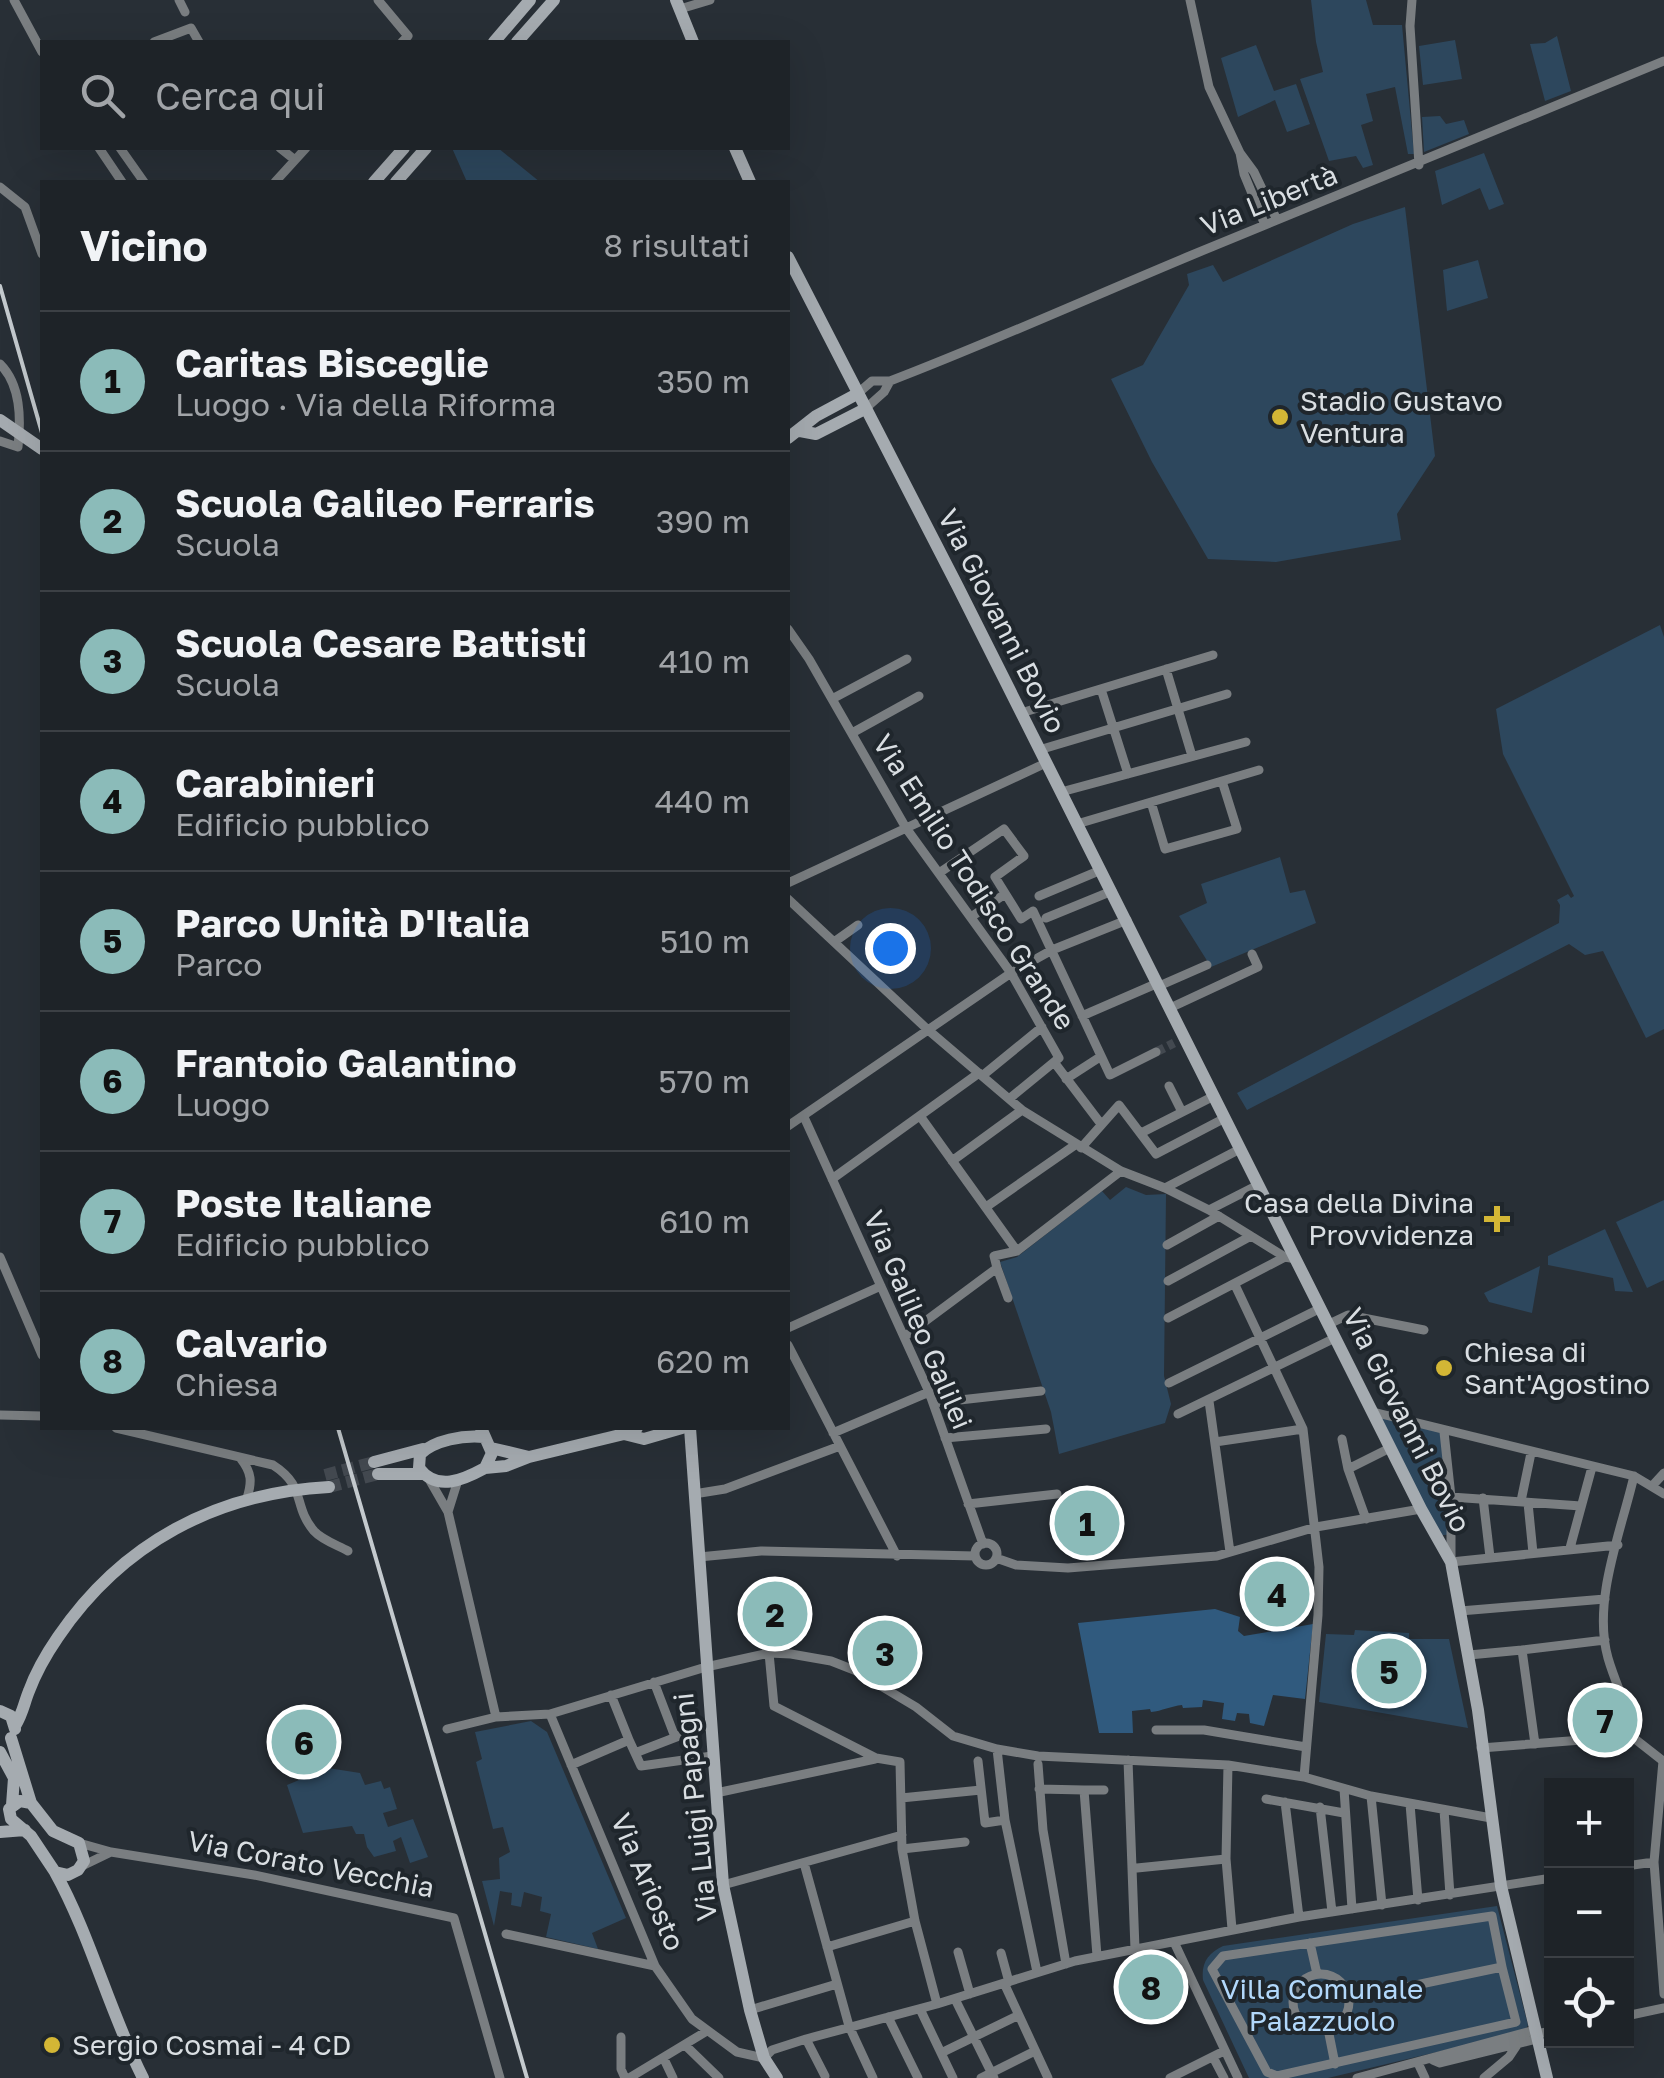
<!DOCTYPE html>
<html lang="it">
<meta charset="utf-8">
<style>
:root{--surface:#1e2328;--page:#262b30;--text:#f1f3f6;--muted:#a1a4a8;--line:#3c4045;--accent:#8bbbb9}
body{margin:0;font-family:"Golos Text",sans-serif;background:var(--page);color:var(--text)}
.controls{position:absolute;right:30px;bottom:30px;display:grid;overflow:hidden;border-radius:0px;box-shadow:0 10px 40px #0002}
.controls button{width:90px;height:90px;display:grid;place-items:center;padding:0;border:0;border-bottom:2px solid var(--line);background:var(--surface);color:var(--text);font:50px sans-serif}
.you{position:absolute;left:890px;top:948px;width:35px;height:35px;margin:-25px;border:8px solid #fff;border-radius:50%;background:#1a73e8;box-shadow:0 0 0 15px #1a73e833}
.badge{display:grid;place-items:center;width:65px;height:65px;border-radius:50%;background:var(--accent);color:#111;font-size:32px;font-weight:700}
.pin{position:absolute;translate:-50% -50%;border:5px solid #fff;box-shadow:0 2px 10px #0006}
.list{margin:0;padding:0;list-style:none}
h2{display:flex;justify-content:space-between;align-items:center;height:130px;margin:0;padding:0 40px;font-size:42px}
h2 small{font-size:32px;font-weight:400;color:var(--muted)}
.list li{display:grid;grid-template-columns:65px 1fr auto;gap:30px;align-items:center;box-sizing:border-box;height:140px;padding:0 40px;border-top:2px solid var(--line)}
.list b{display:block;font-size:38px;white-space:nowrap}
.list p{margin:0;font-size:32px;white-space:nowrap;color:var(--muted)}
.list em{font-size:32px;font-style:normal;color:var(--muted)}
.icon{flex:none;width:55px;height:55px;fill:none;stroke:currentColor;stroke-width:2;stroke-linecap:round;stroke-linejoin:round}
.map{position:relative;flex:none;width:1664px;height:2078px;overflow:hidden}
.search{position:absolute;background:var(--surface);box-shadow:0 10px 40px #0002;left:40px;top:40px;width:750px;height:110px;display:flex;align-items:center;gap:25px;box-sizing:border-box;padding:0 35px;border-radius:0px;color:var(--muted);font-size:38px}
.panel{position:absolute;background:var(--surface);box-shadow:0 10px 40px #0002;left:40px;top:180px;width:750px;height:1250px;border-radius:0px}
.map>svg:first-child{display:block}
.green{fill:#2d475d}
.forest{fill:#305a7e}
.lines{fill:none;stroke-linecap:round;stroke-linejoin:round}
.street-tunnel{stroke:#434950;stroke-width:9;stroke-dasharray:9 4.5;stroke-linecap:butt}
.secondary-tunnel{stroke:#434950;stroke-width:12;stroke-dasharray:12 6;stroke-linecap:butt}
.street{stroke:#7a7e81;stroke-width:9}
.secondary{stroke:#a5abb0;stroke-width:12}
.rail{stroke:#c4cace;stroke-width:4}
.secondary-bridge{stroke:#a5abb0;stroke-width:12}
.poi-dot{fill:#d3b635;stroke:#1f262c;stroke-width:4}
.labels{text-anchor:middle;stroke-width:8;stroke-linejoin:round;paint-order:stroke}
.street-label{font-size:28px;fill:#d9dee2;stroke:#1f262c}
.poi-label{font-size:28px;fill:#d9dee2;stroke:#1f262c;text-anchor:start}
.park-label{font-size:28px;fill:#b2d8fb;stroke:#1f262c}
</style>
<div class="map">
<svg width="1664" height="2078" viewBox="0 0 1664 2078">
<rect width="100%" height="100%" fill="#282f36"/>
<path class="green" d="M1311 0H1366L1373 25H1402L1414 154H1408L1395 87 1366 94 1373 121 1361 125 1373 165 1363 168 1356 156 1329 161 1300 79 1323 72 1316 42Z
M1557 36 1571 91 1545 101 1530 44 1545 43Z
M1455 40 1462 79 1423 85 1419 46Z
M1256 45 1274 91 1296 84 1310 124 1287 132 1275 100 1238 117 1221 58Z
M1440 116 1446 124 1464 120 1469 134 1424 152 1422 117Z
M452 148H498L540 182H467Z
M1484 153 1504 204 1489 210 1480 188 1442 205 1435 171Z
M1405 207 1435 456 1397 514 1401 540 1276 562 1208 559 1152 462 1111 379 1143 365 1189 285 1187 274 1213 265 1223 282 1353 224Z
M1478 260 1488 298 1447 311 1443 270Z
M1660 625 1664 637V1029L1646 1038 1603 951 1585 955 1569 944 1247 1110 1237 1093 1559 923 1560 905 1557 900 1568 894 1571 898 1574 896 1503 754 1496 709Z
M1280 857 1290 893 1305 890 1316 923 1211 967 1179 916 1207 903 1201 884Z
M1126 1187 1146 1195 1166 1194 1164 1376 1171 1404 1165 1423 1059 1454 1051 1412 1000 1262 1017 1257 1102 1191 1110 1200Z
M1664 1200V1280L1647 1288 1616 1222Z
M1605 1229 1633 1292 1615 1291 1613 1278 1548 1265V1256Z
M1540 1266 1532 1313 1489 1302 1484 1293Z
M1373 1412 1444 1432 1452 1534 1437 1536Z
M1355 1630 1409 1633V1639H1449L1468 1728 1319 1702 1326 1634 1354 1635Z
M531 1721 547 1732 626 1918 592 1933 598 1949 546 1937 551 1914 540 1911 542 1897 524 1892 521 1907 511 1905 512 1893 500 1891 494 1926 482 1881 500 1879 499 1858 510 1852 503 1827 493 1829 476 1762 482 1759 475 1732Z
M328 1768 360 1773 365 1785 381 1781 384 1789 390 1787 397 1809 383 1813 388 1827 413 1819 428 1857 410 1863 401 1837 393 1841 396 1851 374 1857 367 1847 364 1834H356L352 1826 303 1833 287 1785Z
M1497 1906 1528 2025 1525 2031 1328 2078H1249L1203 1980C1201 1963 1208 1953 1223 1946Z"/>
<path class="forest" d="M1215 1609 1240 1617 1238 1631 1244 1636 1313 1624 1305 1699 1273 1695 1264 1726 1250 1723 1249 1714 1237 1713 1235 1721 1222 1719 1224 1703 1203 1700 1202 1707 1183 1708 1182 1705C1171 1706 1162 1711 1151 1712L1150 1709 1132 1711 1133 1733H1099L1078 1623Z"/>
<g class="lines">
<path class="street-tunnel" d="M1156 1052 1174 1043"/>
<path class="secondary-tunnel" d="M325 1475 374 1462
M329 1487 378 1474"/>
<path class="street" d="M14 0 42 52
M179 0 185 12
M378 0 408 36 402 42
M1190 0 1209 87 1240 153
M1412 0 1410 26 1419 165
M680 9 710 0
M154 42 191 28 199 42
M99 148 122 182
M120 148 144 182
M280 148 295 160
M275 182 306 148
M0 187 25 207 42 254
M1265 225 1244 174 1240 153 1254 172 1277 220
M0 364C21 385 21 419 18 447L0 441
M857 394 872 381H890C992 342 1091 297 1192 255 1349 190 1507 127 1664 61
M865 409 884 392 890 381
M788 629 809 659 906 828 1011 973 1059 1058 1009 1099
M1166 669 1192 756
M1101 689 1128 774
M832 699 907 659
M1021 713 1213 655
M852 733 919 696
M1039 750 1227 694
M1061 792 1246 742
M1151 802 1165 849 1237 829 1222 781
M1077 824 1259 770
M939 873 1004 829 1024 856 995 877 1021 919 1033 911 1110 1075 1156 1052
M788 883 1046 763
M1039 896 1101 870
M788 899 927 1029 1022 1110 1121 1171 1165 1188 1209 1210 1285 1257 1296 1259
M971 917 1005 894
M1046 918 1112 891
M834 942 858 925
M1159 986 1207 965
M1170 1008 1258 967 1252 954
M1082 1016 1158 983
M1054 1062 1101 1124
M982 1076 1042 1027
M1066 1079 1100 1057
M1169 1086 1182 1112
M920 1116 1017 1251
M804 1117 929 1392 983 1544
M788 1126 1011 973 1052 950 1127 920
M1141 1133 1214 1096
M1081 1148 1119 1105 1156 1154 1225 1118
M952 1161 1022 1110
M832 1179 979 1073
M1165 1188 1240 1149
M986 1207 1075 1145
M1209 1210 1258 1185
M1167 1245 1219 1216
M0 1257 42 1355
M997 1268 1008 1298
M1168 1281 1251 1236
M1235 1285 1303 1429 1319 1567 1318 1615 1304 1777
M1168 1318 1285 1257
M1329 1324 1348 1315 1424 1330
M788 1328 881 1286
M904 1337 997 1268 994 1256 1017 1251 1121 1171
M788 1345 897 1556
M1169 1383 1321 1308
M1209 1401 1230 1552
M933 1403 1041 1391
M1373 1412 1634 1476 1664 1494
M1178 1414 1335 1338
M0 1415 42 1416
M116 1428 273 1465C307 1487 292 1505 314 1531 322 1540 337 1545 348 1551
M1444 1432 1451 1497V1562L1618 1545
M833 1433 929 1392
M945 1438 1046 1429
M1342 1439 1348 1469 1366 1519
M1215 1442 1303 1429
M241 1459C252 1473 252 1482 247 1498
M1348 1469 1390 1448
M1634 1476C1621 1532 1592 1601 1608 1658 1616 1686 1630 1711 1635 1739L1663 1761
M429 1479 448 1512 458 1480
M1653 1485 1664 1473
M694 1494 725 1489 840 1446
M1451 1497 1581 1506
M1483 1498 1490 1557
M1521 1501 1531 1453
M1528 1503 1533 1553
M968 1504 1057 1494
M448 1512 496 1717
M975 1554a11 11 0 1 1 22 0a11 11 0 1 1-22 0Z
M1570 1548 1592 1467
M699 1557 761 1551 975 1556
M996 1558 1016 1565 1068 1568 1217 1556 1316 1527 1421 1509
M1460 1611 1605 1599
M769 1653 774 1706 876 1758 900 1762 902 1849 915 1921 937 2004
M1469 1655 1522 1650
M654 1682 675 1737
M550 1714 655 1966 692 2019 737 2052 764 2058 772 2050 806 2039 937 2004 1075 1961 1299 1917 1552 1878
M447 1729 496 1717 550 1714 706 1667 769 1653 791 1654 831 1661 854 1670 916 1707 953 1736 997 1749 1038 1756 1228 1765 1304 1777 1371 1796 1491 1818
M1156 1730H1204L1306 1747
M629 1740 641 1766 712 1756
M1535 1744 1522 1650 1605 1640
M1481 1748 1620 1737 1635 1739
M997 1749 1005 1820 1037 1972
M635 1753 710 1724
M1128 1760 1135 1949
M978 1761 985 1823 1005 1820
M1663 1761 1654 1862 1664 1994
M1038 1764 1043 1830 1066 1964
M571 1765 629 1740 611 1695
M1228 1765 1226 1859 1232 1929
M1039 1789 1084 1790 1097 1956
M1344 1789 1352 1909
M1084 1790H1104
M716 1793 875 1759
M1371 1796 1382 1905
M901 1798 981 1790
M1266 1799 1344 1813
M1285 1802 1299 1917
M1410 1804 1418 1900
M1320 1807 1332 1912
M1444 1810 1450 1895
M79 1843 111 1852 254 1875 454 1918 500 2078
M902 1849 965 1842
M804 1863 849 2026 873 2078
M82 1866 111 1852
M1626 1866 1654 1862
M1137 1868 1226 1859
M723 1885 902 1835
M506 1934 655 1966
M1174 1942 1238 2078
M1310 1943 1317 1974
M827 1947 915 1921
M958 1952 970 1994
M1001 1953 1009 1982
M1293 2002a28 28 0 1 1 56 0a28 28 0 1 1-56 0Z
M1004 1983 1048 2078
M955 1999 994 2078
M1349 1999 1502 1967 1516 2022 1277 2076 1267 2072 1212 1969 1223 1956 1492 1916 1502 1967
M920 2009 953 2078
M750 2010 837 1984
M1626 2016 1664 2008
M888 2017 918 2078
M1328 2029 1335 2064
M1536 2034 1552 2031
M621 2037V2069L625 2078
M806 2039 825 2076
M686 2046 719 2078
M941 2053 1017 2016
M1213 2057 1224 2078
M664 2059 673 2078
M1433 2060 1440 2063 1537 2039
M1418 2063 1425 2078
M629 2078 707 2031
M981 2078 1035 2051
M1170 2078 1224 2051
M1357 2078 1535 2030
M1484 2078 1509 2057 1517 2045"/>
<path class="secondary" d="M676 0 693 42
M494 42 530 0
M517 42 554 0
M735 148 750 182
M374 182 404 148
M396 182 426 148
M788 257 958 587 1421 1509 1451 1562 1478 1710 1501 1886 1547 2078
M800 431 816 434 865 409
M788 438 816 416 857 394
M481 1428 492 1453 485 1468C463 1480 437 1492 419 1468L420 1454C435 1440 463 1435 484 1437
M690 1428 723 1885 750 2010 764 2058 777 2078
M624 1434 644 1439 682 1428
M529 1457 624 1434 637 1428
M374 1462 423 1449
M485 1468 506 1466 529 1457 491 1448
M378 1474H422
M0 1711 11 1716 15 1729
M15 1726C23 1713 24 1703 29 1691 36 1672 47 1653 58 1637 122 1543 216 1493 329 1487
M11 1738 31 1803
M0 1752 14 1778 12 1805
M20 1801 31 1803 53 1831 79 1843 84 1861 78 1870 68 1875 55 1872 31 1836 11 1819 9 1809Z
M0 1832 25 1830
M55 1872C91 1937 109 2011 143 2078"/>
<path class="rail" d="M0 286 42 433
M338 1428 527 2078"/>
<path class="secondary-bridge" d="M0 420 42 449"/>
</g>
<g class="poi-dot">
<circle cx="1280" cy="417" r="10"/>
<path d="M1492 1204h10v10h10v10h-10v10h-10v-10h-10v-10h10z"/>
<circle cx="1444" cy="1368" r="10"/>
<circle cx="52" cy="2045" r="10"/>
</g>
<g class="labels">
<g class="street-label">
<text transform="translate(1269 200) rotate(-22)" y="10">Via Libertà</text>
<text transform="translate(1002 621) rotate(63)" y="10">Via Giovanni Bovio</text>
<text transform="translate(974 882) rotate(57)" y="10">Via Emilio Todisco Grande</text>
<text transform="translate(918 1320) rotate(67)" y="10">Via Galileo Galilei</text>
<text transform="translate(1407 1420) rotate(63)" y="10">Via Giovanni Bovio</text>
<text transform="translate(695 1807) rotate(-96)" y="10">Via Luigi Papagni</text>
<text transform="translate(311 1864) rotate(11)" y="10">Via Corato Vecchia</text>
<text transform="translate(648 1882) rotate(67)" y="10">Via Ariosto</text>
</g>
<g class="poi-label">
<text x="1300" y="411">Stadio Gustavo<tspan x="1300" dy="32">Ventura</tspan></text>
<text x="1474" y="1213" text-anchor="end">Casa della Divina<tspan x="1474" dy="32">Provvidenza</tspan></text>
<text x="1464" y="1362">Chiesa di<tspan x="1464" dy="32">Sant'Agostino</tspan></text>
<text x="72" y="2055">Sergio Cosmai - 4 CD</text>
</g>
<g class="park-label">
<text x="1322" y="1999">Villa Comunale<tspan x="1322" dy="32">Palazzuolo</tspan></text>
</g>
</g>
</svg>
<div class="controls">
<button>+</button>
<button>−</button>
<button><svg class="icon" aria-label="locate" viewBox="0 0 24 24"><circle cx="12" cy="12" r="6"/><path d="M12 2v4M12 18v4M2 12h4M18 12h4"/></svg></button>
</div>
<div class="you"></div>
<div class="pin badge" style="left:1087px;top:1523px">1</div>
<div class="pin badge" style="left:775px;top:1614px">2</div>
<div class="pin badge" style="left:885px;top:1653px">3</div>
<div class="pin badge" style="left:1277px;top:1594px">4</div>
<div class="pin badge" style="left:1389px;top:1671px">5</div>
<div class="pin badge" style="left:304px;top:1742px">6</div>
<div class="pin badge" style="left:1605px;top:1720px">7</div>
<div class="pin badge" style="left:1151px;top:1987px">8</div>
<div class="search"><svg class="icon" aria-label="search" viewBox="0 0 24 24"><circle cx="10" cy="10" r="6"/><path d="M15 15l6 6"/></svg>Cerca qui</div>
<section class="panel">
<h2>Vicino<small>8 risultati</small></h2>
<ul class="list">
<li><span class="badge">1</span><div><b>Caritas Bisceglie</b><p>Luogo · Via della Riforma</p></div><em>350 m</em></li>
<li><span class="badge">2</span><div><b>Scuola Galileo Ferraris</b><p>Scuola</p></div><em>390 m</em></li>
<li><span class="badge">3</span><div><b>Scuola Cesare Battisti</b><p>Scuola</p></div><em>410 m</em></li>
<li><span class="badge">4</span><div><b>Carabinieri</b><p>Edificio pubblico</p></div><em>440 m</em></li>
<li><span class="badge">5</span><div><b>Parco Unità D'Italia</b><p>Parco</p></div><em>510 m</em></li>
<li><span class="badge">6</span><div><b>Frantoio Galantino</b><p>Luogo</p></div><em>570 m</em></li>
<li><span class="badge">7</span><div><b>Poste Italiane</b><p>Edificio pubblico</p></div><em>610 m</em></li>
<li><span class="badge">8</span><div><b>Calvario</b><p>Chiesa</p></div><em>620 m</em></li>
</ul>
</section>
</div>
